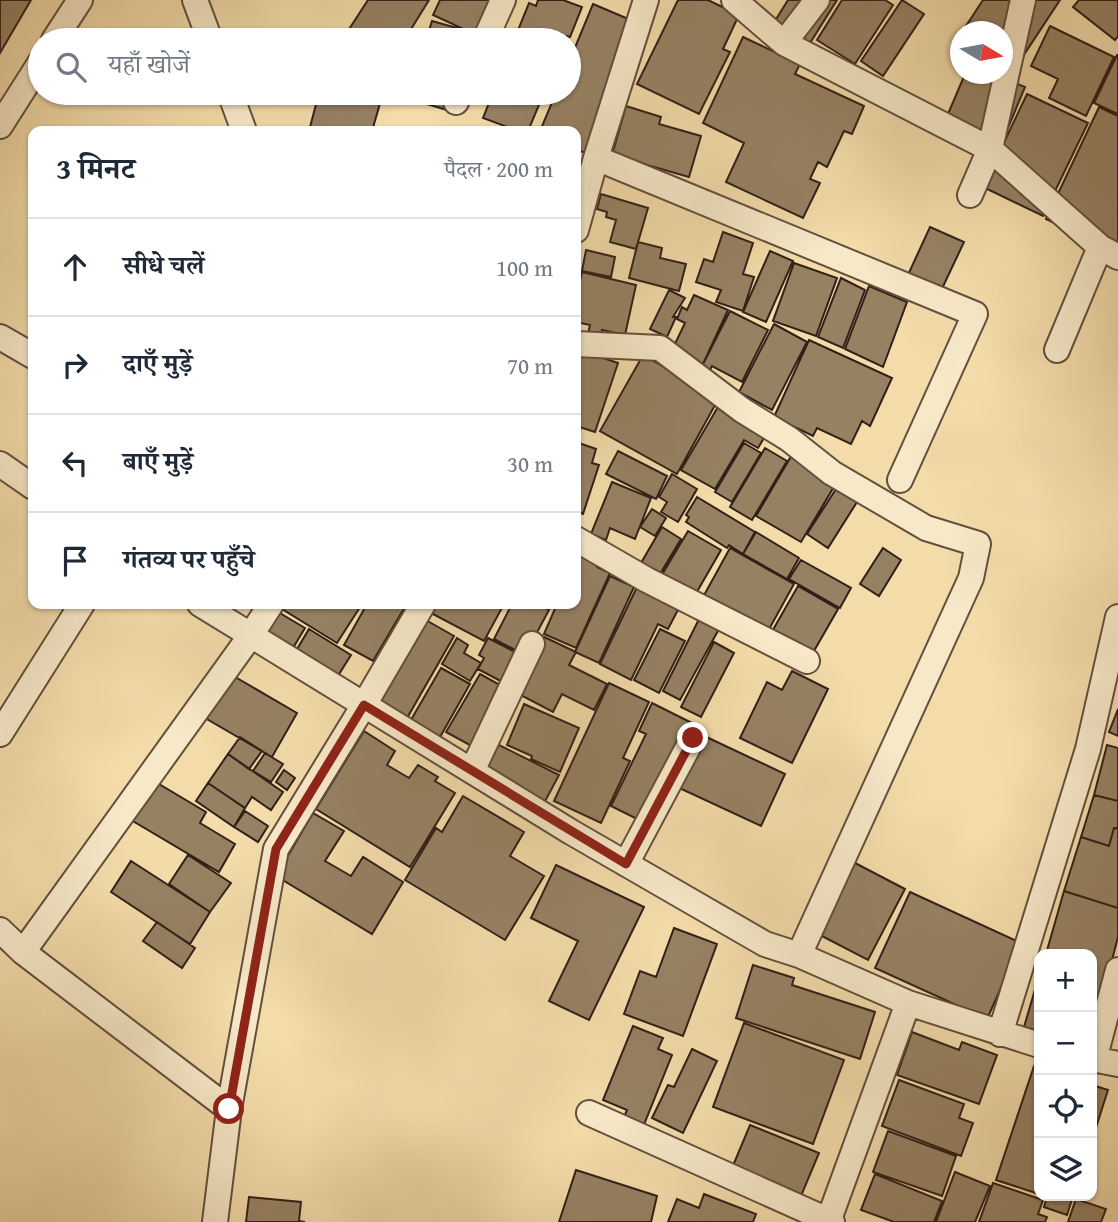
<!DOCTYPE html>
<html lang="hi">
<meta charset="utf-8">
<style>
:root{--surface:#fff;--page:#f2f2f3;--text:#1f2937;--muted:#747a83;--line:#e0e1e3}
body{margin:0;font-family:"Gentium Book Plus","Noto Serif Devanagari",serif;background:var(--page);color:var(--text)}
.controls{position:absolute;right:21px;bottom:21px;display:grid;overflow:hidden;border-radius:14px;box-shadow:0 2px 5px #0004}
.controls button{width:63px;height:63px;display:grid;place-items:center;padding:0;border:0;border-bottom:2px solid var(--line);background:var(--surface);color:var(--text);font:35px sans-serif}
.compass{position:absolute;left:950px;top:21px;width:63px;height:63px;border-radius:50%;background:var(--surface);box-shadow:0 2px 5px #0004;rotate:100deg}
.stop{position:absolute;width:21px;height:21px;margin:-16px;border:5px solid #8f2418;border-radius:50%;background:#fff}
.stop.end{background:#8f2418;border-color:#fff;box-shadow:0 2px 7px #0008}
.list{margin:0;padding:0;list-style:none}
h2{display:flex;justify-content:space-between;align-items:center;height:91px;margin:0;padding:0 28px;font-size:30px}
h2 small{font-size:23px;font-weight:400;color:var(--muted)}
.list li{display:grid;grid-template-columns:46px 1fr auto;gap:21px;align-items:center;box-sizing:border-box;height:98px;padding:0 28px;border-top:2px solid var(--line)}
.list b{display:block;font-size:26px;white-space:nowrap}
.list em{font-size:23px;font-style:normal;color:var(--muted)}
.icon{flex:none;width:38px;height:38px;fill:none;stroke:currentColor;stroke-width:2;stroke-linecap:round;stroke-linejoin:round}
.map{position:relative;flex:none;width:1118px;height:1222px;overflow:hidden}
.search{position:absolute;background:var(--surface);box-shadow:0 2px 5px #0004;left:28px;top:28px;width:553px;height:77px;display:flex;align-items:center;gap:18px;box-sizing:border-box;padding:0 24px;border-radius:38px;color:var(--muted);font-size:26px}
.panel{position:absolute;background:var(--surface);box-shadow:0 2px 5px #0004;left:28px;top:126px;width:553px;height:483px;border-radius:14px}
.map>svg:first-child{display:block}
.building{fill:#968163;stroke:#312017;stroke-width:2}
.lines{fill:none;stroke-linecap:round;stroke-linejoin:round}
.minor-casing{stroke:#624f3c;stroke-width:28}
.minor{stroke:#f7e8c8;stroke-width:24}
.route{stroke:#8f2418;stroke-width:9}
</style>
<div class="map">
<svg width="1118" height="1222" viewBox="0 0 1118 1222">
<rect width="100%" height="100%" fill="#f3dbaa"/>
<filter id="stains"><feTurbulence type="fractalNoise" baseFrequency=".00286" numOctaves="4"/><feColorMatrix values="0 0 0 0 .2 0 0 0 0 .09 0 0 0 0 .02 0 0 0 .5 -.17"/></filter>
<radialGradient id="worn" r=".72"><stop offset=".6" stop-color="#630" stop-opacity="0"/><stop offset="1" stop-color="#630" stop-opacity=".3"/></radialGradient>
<path class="building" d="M0 0H31L0 53Z
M368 0H429L405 39 407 40H342Z
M440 0H487L490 1 474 34 433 15Z
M538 0H563L582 7 570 37 566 36 564 40H514L529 3 536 6Z
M678 0H708L739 15 723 49 730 52 699 114 637 84Z
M788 0H837L810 43 775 21Z
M842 0H885L893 5 855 64 817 40Z
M902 0 924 14 883 76 861 61Z
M983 0H1060L1008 79 1002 74V32H962Z
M1079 0H1118V36L1115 40 1073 7Z
M593 4 638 23 585 153 576 149V131H540L556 93H569V62Z
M432 21 471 32 469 40H426Z
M1050 26 1114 57 1086 116 1049 98 1058 79 1031 66Z
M743 37 800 64 795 74 864 106 852 134 844 131 827 167 818 162 810 179 820 183 803 218 726 182 744 143 703 123Z
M1117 55H1118V114L1094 103Z
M965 74H985L993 77 994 74 1025 87 1001 145 945 121Z
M319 93H383L372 131H309Z
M404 93H453L447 110 403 97Z
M493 93H544L528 131H518L483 118Z
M1027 94 1088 123 1043 216 983 187Z
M626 106 661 117 659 124 701 136 689 177 612 155Z
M1099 107 1118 116V254L1046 219Z
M601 194 648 208 636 249 610 242 616 220 606 217 607 212 597 209Z
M930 227 964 242 940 293 907 277Z
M723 232 753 243 743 274 754 277 743 311 716 302 721 290 696 282 704 259 713 262Z
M638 242 662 248 660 258 686 264 679 291 629 278Z
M586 250 615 257 611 277 582 271Z
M770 251 793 261 766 322 743 312Z
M794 263 837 278 816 336 773 321Z
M582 272 636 285 625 335 602 330 601 336 588 333 590 325 576 322V297Z
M841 278 865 290 843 348 818 337Z
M869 286 907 302 883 367 845 349Z
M669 290 685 298 673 317H676L667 337 650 329Z
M694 295 728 310 703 364 672 350 685 323 677 319 682 307 687 310Z
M730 311 768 330 742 382 712 366 709 372 701 368Z
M774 324 807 342 772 410 739 392Z
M809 340 892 378 870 426 862 421 851 444 817 428 813 436 774 417Z
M576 349 618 363 595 432 576 426Z
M643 355 719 398 677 474 600 431Z
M719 405 767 433 758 448 744 440 715 489 681 470Z
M576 442 596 449 592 463 599 465 583 514 576 511Z
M744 443 761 453 732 502 715 492Z
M765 448 787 461 752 520 730 507Z
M618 451 667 476 656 499 606 474Z
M793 453 838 480 801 542 756 516Z
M672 474 697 489 678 522 661 512 667 502 659 497Z
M612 482 651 498 635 539 610 528 606 540 591 534Z
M836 489 857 502 828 548 807 534Z
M697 497 755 532 743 554 729 545 727 548 686 522 689 517 686 515Z
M652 509 666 518 655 536 640 527Z
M662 527 681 539 660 574 641 563Z
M688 531 721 550 694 597 660 578Z
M756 532 799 558 787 579 743 554Z
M730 548 794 584 767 633 703 597Z
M883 548 901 560 879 596 860 584Z
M581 550 600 559 597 567 610 573 576 648 544 634 557 604H576V562Z
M801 560 851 588 840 608 789 579Z
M610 576 634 587 599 663 575 652Z
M798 586 838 609 810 658 770 635Z
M637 587 680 606 668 629 658 624 631 680 600 664Z
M286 604H362L337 643 282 609Z
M367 604 406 605 373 661 344 645Z
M436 604H504L484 641 431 613Z
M512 604H538L549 610 525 655 494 639Z
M273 609 305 628 290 653 258 634Z
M424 619 454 636 407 718 377 700Z
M699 619 719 629 680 700 663 691Z
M309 629 351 655 334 682 293 656Z
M660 629 685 641 659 693 634 680Z
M540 635 576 652 569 665 607 684 594 710 562 694 553 712 513 691Z
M457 638 468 645 464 653 481 663 470 681 442 664Z
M488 638 525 657 510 686 478 669 484 658 479 655Z
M714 642 734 653 701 717 681 707Z
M441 668 470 684 440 737 411 720Z
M792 671 828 689 792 763 740 738 767 682 782 690Z
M230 674 297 713 272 757 205 718Z
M480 674 509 690 477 749 446 732Z
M609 683 649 702 623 758 630 761 601 823 554 801Z
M652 703 692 723 645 823 611 806 646 734 639 731Z
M524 704 579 728 560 772 531 759 532 756 507 745Z
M1118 709V736L1109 732Z
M364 731 395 751 387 765 409 778 418 765 438 777 435 781 455 793 410 867 316 809Z
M700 734 785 774 761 826 675 786Z
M240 737 262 751 249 769 228 754Z
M493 742 559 775 542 807 477 773Z
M1107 745 1118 748V801L1094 795Z
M265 753 283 764 271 782 253 771Z
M228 754 283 792 271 810 252 797 245 808 208 783Z
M284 770 295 778 287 790 276 782Z
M154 781 206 812 200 823 235 844 219 872 131 820Z
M208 783 245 808 234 827 196 801Z
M1094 795 1118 801V828H1114L1109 846 1081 837Z
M463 796 524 832 510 856 544 876 505 940 405 880 436 828 442 832Z
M245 811 268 826 258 842 234 827Z
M313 813 344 831 325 861 351 876 363 857 403 882 372 934 276 876Z
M1114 828 1118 829V908L1064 891 1081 837 1109 846Z
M188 855 231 883 210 912 169 884Z
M131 861 210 912 190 944 111 892Z
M855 863 905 889 868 960 818 934Z
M556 865 644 907 589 1020 549 1001 578 941 531 918Z
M1064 891 1118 908V937L1092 1037V954H1046Z
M910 892 1021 943 987 1019 875 968Z
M157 922 195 948 182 968 143 941Z
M674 928 717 944 683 1036 624 1014 640 971 656 977Z
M753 965 794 978 792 985 875 1012 860 1059 736 1018Z
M1039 976V1031L1024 1027Z
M744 1023 844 1060 813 1144 713 1107Z
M633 1026 663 1038 658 1049 672 1055 641 1132 621 1124 627 1110 603 1100Z
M912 1032 959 1050 962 1042 997 1055 979 1104 897 1075Z
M692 1049 717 1061 683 1133 652 1118 668 1085 674 1087Z
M1034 1066 1039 1068V1194L996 1180Z
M899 1080 964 1104 959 1118 973 1123 961 1156 882 1126Z
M1092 1085 1108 1090 1092 1140Z
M750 1125 819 1153 801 1196 732 1168Z
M888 1131 956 1156 942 1196 873 1172Z
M576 1170 657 1196 651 1222H559Z
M955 1172 990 1186 975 1222H936Z
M875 1174 942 1201 934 1222H894L861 1210Z
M993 1183 1043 1200 1038 1214 1047 1217 1045 1222H979Z
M704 1194 756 1214 753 1222H668L677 1199 699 1208Z
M1043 1196H1073L1067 1215 1044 1207 1047 1197Z
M249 1197 301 1202 299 1221 305 1222H246Z
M1076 1199 1106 1209 1101 1222H1068Z"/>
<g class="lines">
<g class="minor-casing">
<path id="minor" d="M195 0 210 40
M734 0 784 43 990 149 970 195
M1023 0 990 149 1100 247 1118 257
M54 40 80 0
M485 40 503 0
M784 43 817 0
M230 93 244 131
M456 102 460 93
M0 126 40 63
M596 158 646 0
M576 230 596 158 975 314 900 480
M0 337 33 356
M576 344 660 348 742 410 789 439 832 473 926 528 978 544 971 578 799 955
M1057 350 1100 247
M0 464 33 487
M576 539 647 580 807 661
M200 604 571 832 765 944 799 955 908 1003 1039 1045
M0 734 82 604
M472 771 532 644
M626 864 693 738
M0 930 23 952 251 635 271 604
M23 952 229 1109
M1000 1034 1088 749 1118 617
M1092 1059 1118 1064
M1094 1060 1118 970
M589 1113 832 1222
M215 1222 229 1109 276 849 364 705 423 604
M828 1222 908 1003"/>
</g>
<use href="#minor" class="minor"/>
</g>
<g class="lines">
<path class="route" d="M229 1109 276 849 364 705 626 864 693 738"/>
</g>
<rect width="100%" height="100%" filter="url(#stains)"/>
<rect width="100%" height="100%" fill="url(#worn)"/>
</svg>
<div class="controls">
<button>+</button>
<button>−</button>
<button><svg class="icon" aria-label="locate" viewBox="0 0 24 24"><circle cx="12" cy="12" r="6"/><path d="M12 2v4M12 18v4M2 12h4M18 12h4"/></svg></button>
<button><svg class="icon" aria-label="layers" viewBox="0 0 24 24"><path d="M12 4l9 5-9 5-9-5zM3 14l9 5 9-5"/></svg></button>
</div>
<svg class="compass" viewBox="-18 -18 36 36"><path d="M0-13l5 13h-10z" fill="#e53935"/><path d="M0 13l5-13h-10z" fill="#747a83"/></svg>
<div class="stop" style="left:229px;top:1109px"></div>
<div class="stop end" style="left:693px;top:738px"></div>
<div class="search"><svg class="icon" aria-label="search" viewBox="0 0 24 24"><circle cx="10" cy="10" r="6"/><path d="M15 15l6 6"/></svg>यहाँ खोजें</div>
<section class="panel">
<h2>3 मिनट<small>पैदल · 200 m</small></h2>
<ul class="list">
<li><svg class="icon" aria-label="ahead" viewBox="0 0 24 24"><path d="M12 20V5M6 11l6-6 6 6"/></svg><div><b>सीधे चलें</b></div><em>100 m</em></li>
<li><svg class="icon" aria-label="right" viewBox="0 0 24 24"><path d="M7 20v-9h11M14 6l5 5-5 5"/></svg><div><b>दाएँ मुड़ें</b></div><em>70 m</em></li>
<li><svg class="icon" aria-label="left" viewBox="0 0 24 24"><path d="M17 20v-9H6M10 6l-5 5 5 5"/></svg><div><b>बाएँ मुड़ें</b></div><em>30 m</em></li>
<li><svg class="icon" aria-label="arrive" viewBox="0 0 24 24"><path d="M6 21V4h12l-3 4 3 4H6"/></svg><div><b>गंतव्य पर पहुँचे</b></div></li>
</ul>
</section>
</div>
